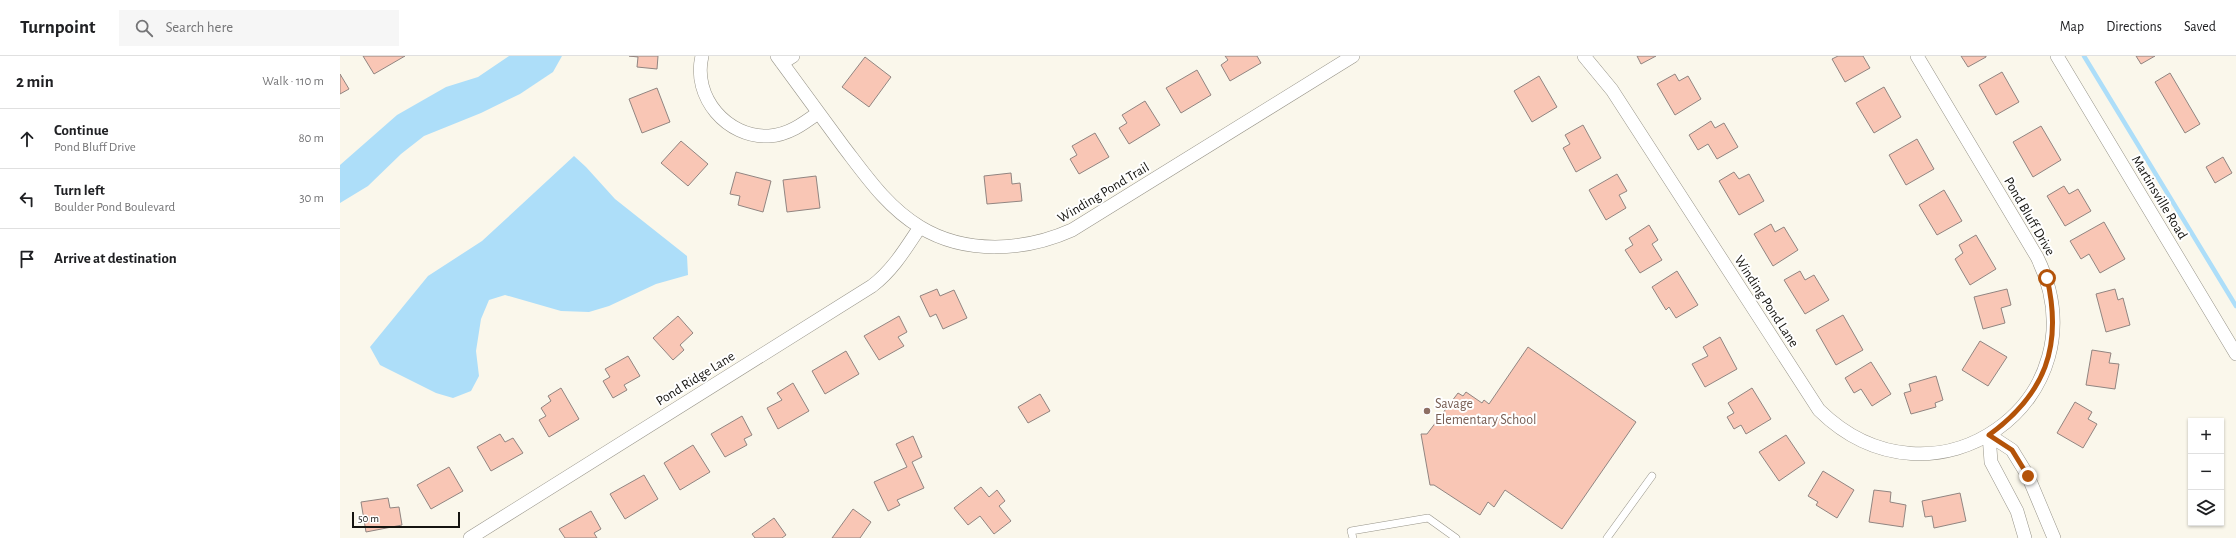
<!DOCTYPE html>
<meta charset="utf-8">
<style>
:root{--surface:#fff;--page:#f6f6f6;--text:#202124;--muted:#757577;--line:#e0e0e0}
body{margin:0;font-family:"Alegreya Sans",sans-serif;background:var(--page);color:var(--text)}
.controls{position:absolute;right:12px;bottom:12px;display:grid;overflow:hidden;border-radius:0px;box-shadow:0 1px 3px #0004}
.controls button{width:36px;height:36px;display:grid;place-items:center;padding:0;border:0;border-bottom:1px solid var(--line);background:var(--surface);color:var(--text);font:20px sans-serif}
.scale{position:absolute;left:12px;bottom:10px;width:108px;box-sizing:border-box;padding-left:4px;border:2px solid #151410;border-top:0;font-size:11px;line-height:14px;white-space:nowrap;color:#151410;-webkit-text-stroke:3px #fff;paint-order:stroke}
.stop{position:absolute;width:12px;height:12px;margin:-9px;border:3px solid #b45309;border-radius:50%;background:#fff}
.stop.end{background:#b45309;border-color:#fff;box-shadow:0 1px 4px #0008}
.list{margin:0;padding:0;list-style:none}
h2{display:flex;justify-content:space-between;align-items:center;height:52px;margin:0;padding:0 16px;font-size:17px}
h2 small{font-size:13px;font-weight:400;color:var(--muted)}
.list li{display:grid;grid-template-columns:26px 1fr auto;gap:12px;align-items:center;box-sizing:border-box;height:60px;padding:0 16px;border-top:1px solid var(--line)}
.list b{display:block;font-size:15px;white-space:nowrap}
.list p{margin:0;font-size:13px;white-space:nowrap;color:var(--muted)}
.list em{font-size:13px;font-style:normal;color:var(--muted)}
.icon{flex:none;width:22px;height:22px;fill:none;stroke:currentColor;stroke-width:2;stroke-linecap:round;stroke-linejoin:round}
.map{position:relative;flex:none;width:1896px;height:482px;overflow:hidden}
header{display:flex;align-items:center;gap:24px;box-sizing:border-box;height:56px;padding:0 20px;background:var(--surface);border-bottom:1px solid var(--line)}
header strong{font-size:19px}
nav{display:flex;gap:22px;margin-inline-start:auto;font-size:14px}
.search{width:280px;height:36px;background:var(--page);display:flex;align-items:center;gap:10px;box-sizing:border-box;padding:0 14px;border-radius:0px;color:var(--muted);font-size:15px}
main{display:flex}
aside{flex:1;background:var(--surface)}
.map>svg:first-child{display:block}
.water{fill:#addef9}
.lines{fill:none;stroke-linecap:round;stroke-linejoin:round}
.stream{stroke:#addef9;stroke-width:4.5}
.building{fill:#f9c6b5;stroke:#918581}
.service-casing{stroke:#979489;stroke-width:8}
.minor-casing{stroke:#979489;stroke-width:14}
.service{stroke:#fff;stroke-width:7}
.minor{stroke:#fff;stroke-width:13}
.route{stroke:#b45309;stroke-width:5}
.education-dot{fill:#8d6e63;stroke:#fff;stroke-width:1.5}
.labels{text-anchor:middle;stroke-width:4;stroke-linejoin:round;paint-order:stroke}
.street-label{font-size:14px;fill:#151410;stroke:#fff}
.education-label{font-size:14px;fill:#785e54;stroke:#fff;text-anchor:start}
</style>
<header>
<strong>Turnpoint</strong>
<div class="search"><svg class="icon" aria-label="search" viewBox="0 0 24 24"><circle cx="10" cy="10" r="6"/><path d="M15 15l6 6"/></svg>Search here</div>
<nav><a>Map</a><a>Directions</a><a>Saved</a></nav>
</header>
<main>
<aside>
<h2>2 min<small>Walk · 110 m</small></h2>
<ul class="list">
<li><svg class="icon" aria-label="ahead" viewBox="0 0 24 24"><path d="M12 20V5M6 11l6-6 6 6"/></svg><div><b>Continue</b><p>Pond Bluff Drive</p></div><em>80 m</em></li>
<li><svg class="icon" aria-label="left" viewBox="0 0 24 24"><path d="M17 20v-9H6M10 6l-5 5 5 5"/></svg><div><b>Turn left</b><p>Boulder Pond Boulevard</p></div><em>30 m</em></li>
<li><svg class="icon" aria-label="arrive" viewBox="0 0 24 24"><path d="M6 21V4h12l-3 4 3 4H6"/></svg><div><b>Arrive at destination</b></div></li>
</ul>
</aside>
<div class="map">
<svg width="1896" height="482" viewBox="0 0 1896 482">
<rect width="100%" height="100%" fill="#faf7eb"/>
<path class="water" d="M169 0H222L213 16 180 38 141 57 84 80 61 98 28 130 0 147V109L57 59 106 31 138 21Z
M234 100 246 111 275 143 347 200 348 219 316 228 269 250 249 256 221 255 165 239 149 244 141 263 136 295 139 320 131 335 113 342 96 337 40 309 30 291 88 220 142 185Z"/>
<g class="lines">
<path class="stream" d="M1744 0 1896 250"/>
</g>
<path class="building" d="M23 0H65L34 18Z
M289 0H318L317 13 297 11 298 1Z
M885 0H917L921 7 890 25 881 9 888 4Z
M1297 0H1316L1301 8Z
M1498 0H1523L1530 12 1505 26 1492 3Z
M1621 0H1646V1L1628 11Z
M1796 0H1815L1801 8Z
M525 1 551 21 529 51 502 31Z
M857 14 871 39 841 57 826 32Z
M1662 16 1679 46 1656 59 1639 29Z
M1830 17 1860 68 1845 77 1815 26Z
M0 18 9 33 0 38Z
M1335 18 1339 25 1348 20 1361 43 1335 59 1317 28Z
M1199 20 1217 51 1192 66 1174 35Z
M1544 31 1561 61 1534 77 1516 47Z
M317 32 330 66 302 77 289 43Z
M805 45 820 69 789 88 779 72 787 67 782 59Z
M1371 65 1375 72 1384 67 1398 91 1377 103 1368 88 1358 94 1349 79Z
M1243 69 1261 102 1236 116 1223 92 1230 88 1225 79Z
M1701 70 1721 104 1693 121 1673 86Z
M755 77 769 101 739 118 730 103 737 99 732 90Z
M1577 83 1594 113 1566 129 1549 99Z
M341 85 368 108 348 130 321 107Z
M1883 101 1892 117 1875 127 1866 111Z
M396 116 431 125 423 156 398 149 400 140 390 138Z
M1394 116 1399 123 1409 118 1424 145 1399 159 1379 125Z
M671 117 672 128 680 127 682 145 647 148 644 120Z
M1277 118 1287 135 1279 139 1286 152 1266 164 1249 134Z
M476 120 480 152 447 156 443 124Z
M1724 130 1729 138 1738 133 1751 155 1725 170 1707 140Z
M1604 134 1622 165 1597 179 1579 149Z
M1764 166 1785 203 1760 217 1749 198 1741 203 1730 185Z
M1431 168 1435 176 1444 171 1458 194 1433 210 1414 178Z
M1309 169 1318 184 1312 188 1322 204 1300 217 1285 194 1293 189 1289 182Z
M1636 179 1656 213 1630 229 1615 203 1623 197 1619 189Z
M1337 215 1358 249 1336 262 1329 251 1326 254 1312 231Z
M1460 215 1465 224 1474 219 1489 244 1465 258 1444 224Z
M597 233 600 240 614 234 627 262 603 273 596 258 590 261 580 240Z
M1667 233 1671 249 1661 252 1665 267 1643 273 1634 241Z
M1775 233 1778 244 1783 242 1790 269 1766 276 1756 238Z
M1503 259 1523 294 1496 309 1476 274Z
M338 260 353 277 340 289 344 294 333 304 313 282Z
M559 260 567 276 558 281 564 290 539 304 524 280Z
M1380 281 1397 313 1365 331 1352 308 1368 300 1363 291Z
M1640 285 1667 301 1648 330 1622 314Z
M1188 291 1296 366 1222 473 1165 434 1154 451 1148 446 1140 459 1094 429H1090L1081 378H1087L1118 337 1123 340 1126 336 1142 347 1144 344 1149 348Z
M1752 294 1771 297 1769 307 1779 308 1775 333 1746 329Z
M506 295 519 318 485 338 472 315Z
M288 300 300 320 284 329 287 334 273 342 263 325 270 321 265 313Z
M1531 306 1551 338 1532 350 1521 333 1514 337 1505 322Z
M1596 320 1603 344 1595 347 1596 351 1571 358 1564 337 1571 335 1569 328Z
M453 327 469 355 438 373 427 352 442 344 437 337Z
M221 332 239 363 209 381 199 364 206 360 201 352 211 345 208 340Z
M1412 332 1431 363 1406 378 1401 369 1394 373 1387 361 1394 357 1388 347Z
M700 338 710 355 688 367 678 351Z
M1735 346 1752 356 1748 363 1757 368 1743 392 1717 377Z
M402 360 412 379 404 383 407 389 385 401 371 378Z
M160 378 165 386 173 382 183 397 151 415 137 391Z
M1446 379 1465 407 1439 425 1419 396Z
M573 380 582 401 572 406 584 432 557 444 560 449 548 455 534 426 567 411 556 388Z
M353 389 370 416 340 434 324 407Z
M109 411 123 435 91 453 77 429Z
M1483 415 1514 434 1497 462 1476 449 1478 446 1468 440Z
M304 419 318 443 285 463 270 438Z
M641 431 649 441 657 434 665 445 659 450 671 465 654 478 640 460 628 469 614 452Z
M1534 434 1551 436 1550 446 1566 449 1563 471 1529 466Z
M1620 437 1626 465 1594 472 1592 460 1585 461 1582 445Z
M48 442 50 452 59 451 62 469 26 476 21 446Z
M513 453 531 466 520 482H492Z
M251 455 261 473 254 477 257 482H225L219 473Z
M434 462 446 479 442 482H415L412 478Z"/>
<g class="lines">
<g class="service-casing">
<path id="service" d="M1013 482 1011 475 1088 462 1116 482
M1267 482 1312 420"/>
</g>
<g class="minor-casing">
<path id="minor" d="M362 0C352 41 387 82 429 80 448 79 463 68 478 57
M437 0C459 30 481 60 503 90 526 120 547 151 580 171 626 199 685 195 732 174L1013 0
M1244 0 1272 34 1479 354C1593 466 1767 344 1697 201L1577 0
M1717 0 1896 298
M442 7 453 0
M1649 379 1672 394 1688 420 1714 482
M1649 379 1651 406 1677 455 1685 482
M130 482 532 230C553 214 566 192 580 171"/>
</g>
<use href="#service" class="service"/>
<use href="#minor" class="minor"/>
</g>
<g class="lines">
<path class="route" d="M1688 420 1672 394 1649 379C1705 338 1723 291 1707 222"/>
</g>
<circle class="education-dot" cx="1087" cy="355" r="4"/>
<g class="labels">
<g class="street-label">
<text transform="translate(763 136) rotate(-31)" y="5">Winding Pond Trail</text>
<text transform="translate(1820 141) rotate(59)" y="5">Martinsville Road</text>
<text transform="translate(1690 160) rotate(60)" y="5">Pond Bluff Drive</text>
<text transform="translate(1427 245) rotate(57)" y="5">Winding Pond Lane</text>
<text transform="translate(355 322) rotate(-32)" y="5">Pond Ridge Lane</text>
</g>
<g class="education-label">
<text x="1095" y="352">Savage<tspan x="1095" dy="16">Elementary School</tspan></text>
</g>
</g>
</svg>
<div class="controls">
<button>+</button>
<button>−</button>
<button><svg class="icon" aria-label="layers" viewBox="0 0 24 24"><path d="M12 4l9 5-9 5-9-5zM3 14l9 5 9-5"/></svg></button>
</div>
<div class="scale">50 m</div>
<div class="stop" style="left:1707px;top:222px"></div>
<div class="stop end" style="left:1688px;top:420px"></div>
</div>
</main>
